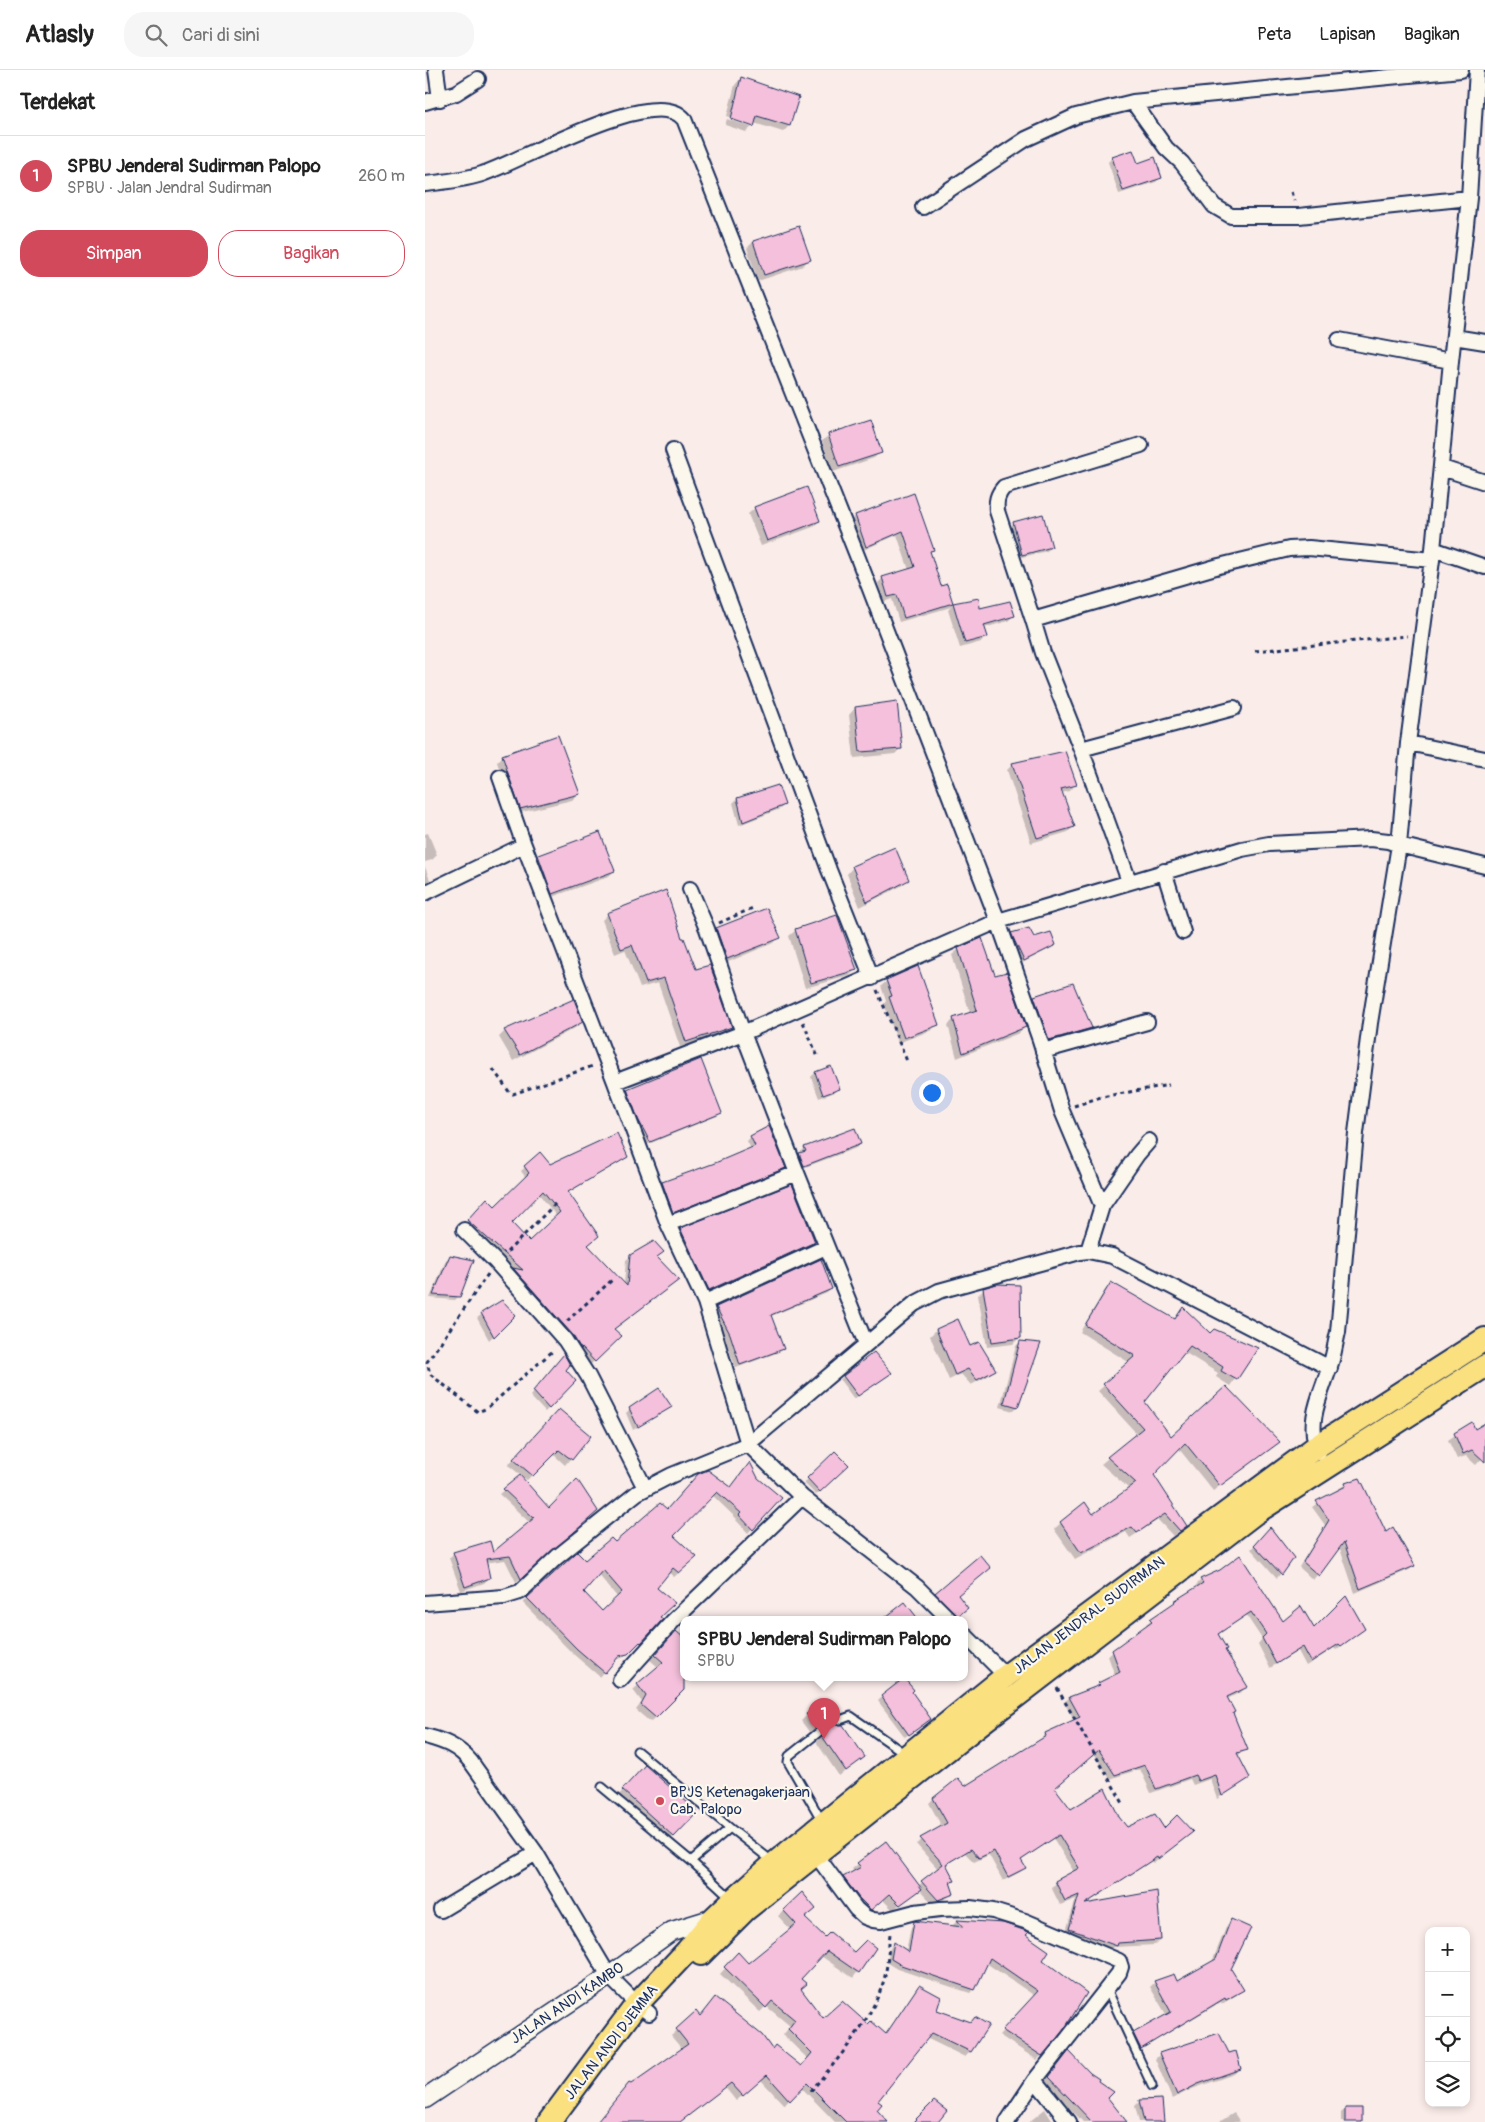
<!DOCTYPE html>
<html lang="id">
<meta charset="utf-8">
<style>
:root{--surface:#fff;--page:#f6f6f6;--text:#222;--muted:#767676;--line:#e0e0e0;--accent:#d1495b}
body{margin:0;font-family:Pangolin,sans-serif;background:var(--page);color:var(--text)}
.controls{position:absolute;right:15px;bottom:15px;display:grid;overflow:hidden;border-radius:10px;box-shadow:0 2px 8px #0003}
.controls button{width:45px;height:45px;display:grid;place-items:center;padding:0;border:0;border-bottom:1px solid var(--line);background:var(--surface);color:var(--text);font:25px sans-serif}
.you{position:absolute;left:506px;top:1022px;width:18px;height:18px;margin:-12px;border:4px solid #fff;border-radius:50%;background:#1a73e8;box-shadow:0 0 0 8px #1a73e833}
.badge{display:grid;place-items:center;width:32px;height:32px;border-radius:50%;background:var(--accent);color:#fff;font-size:16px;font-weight:700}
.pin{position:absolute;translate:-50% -41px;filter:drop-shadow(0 1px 2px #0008)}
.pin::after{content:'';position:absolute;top:26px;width:18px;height:15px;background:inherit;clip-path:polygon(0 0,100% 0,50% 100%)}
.popup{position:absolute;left:255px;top:1546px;width:288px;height:65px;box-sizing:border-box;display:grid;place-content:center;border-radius:10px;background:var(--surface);filter:drop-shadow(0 1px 4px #0005);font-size:16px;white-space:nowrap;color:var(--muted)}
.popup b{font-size:19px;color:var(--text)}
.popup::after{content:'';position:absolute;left:50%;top:100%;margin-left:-10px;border:10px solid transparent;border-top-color:var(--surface)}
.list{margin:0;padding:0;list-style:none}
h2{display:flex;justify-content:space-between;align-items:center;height:65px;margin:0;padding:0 20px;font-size:21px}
h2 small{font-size:16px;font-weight:400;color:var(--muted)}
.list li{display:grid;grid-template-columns:32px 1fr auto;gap:15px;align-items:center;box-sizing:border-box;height:80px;padding:0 20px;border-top:1px solid var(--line)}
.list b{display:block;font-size:19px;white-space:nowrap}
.list p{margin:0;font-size:16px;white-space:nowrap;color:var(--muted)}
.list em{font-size:16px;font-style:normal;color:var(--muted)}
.actions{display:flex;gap:10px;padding:15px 20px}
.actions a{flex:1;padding:11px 0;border:1px solid var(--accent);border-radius:20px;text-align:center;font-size:18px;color:var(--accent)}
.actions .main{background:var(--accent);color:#fff}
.icon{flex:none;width:28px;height:28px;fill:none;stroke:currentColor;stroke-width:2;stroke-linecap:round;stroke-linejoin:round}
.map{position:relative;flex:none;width:1060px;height:2052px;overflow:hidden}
header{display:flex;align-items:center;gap:30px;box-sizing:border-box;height:70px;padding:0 25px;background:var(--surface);border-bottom:1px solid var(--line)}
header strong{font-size:24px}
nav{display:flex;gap:28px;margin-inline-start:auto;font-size:18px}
.search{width:350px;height:45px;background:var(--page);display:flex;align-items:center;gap:12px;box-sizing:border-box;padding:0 18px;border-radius:20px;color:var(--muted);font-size:19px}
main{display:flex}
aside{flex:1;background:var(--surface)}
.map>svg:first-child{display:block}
.shadow{fill:#0003;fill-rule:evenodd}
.building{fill:#f5c0db;stroke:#1b2f5e;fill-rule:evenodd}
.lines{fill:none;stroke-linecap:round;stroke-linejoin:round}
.service-casing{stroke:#1b2f5e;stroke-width:11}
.minor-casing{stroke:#1b2f5e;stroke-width:18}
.tertiary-casing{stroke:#1b2f5e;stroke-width:21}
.trunk-casing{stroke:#1b2f5e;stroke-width:26}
.path{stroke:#1b2f5e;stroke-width:3;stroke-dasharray:4 4;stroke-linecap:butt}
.service{stroke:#fbf7ec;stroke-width:7}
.minor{stroke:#fbf7ec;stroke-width:14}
.tertiary{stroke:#fbf7ec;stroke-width:18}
.trunk{stroke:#fbe080;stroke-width:22}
.poi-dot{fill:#d1495b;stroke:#fbf7ec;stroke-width:2}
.labels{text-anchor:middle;stroke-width:4.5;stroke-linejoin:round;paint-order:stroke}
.street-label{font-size:15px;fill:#1b2f5e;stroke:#fbf7ec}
.poi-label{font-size:15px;fill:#1b2f5e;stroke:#fbf7ec;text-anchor:start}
</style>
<header>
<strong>Atlasly</strong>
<div class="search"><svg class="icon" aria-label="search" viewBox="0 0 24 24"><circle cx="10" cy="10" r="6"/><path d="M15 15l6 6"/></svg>Cari di sini</div>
<nav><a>Peta</a><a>Lapisan</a><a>Bagikan</a></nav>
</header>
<main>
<aside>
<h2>Terdekat<small></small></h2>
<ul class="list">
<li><span class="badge">1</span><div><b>SPBU Jenderal Sudirman Palopo</b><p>SPBU · Jalan Jendral Sudirman</p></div><em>260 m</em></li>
</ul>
<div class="actions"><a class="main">Simpan</a><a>Bagikan</a></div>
</aside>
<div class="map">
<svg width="1060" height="2052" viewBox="0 0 1060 2052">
<rect width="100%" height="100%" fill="#faece9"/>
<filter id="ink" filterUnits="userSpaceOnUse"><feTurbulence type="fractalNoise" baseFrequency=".02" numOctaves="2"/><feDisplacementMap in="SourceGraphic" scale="10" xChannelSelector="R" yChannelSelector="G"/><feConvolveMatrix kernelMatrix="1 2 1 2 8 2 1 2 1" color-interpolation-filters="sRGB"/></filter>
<g filter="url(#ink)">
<path class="shadow" d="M316 8 372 28 364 56 358 62 329 53 328 56 321 62 300 55 302 49 326 57V54L302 46 310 15Z
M708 81 712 94 735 108 731 112 694 124 683 92 687 88Z
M373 157 384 189 378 196 333 211 322 178 328 172Z
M404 365 455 382 449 388 408 402 397 371Z
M488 424 507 479 504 482 515 518 521 516 527 535 553 529 554 540 588 546 583 551 559 558 561 567 556 572 535 578 523 540 526 537 474 552 467 529 458 532 453 513 458 508 484 500 472 465 436 481 425 451 431 446Z
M330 438 394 451 388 457 336 476 323 444Z
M589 453 626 477 622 481 593 488 585 457Z
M430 638 476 678 470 684 429 688 424 645Z
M78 686 153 724 147 730 89 744 72 692Z
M588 694 650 715 644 721 637 723 649 756 643 762 606 773 582 700Z
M353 716 359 735 355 739 314 755 308 733 312 729Z
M3 763 12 785 7 790 0 792V764Z
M174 763 189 801 183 807 121 829 107 793 113 786Z
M0 797 5 810 0 815Z
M428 797 482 810 476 816 435 837 422 804Z
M183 844 256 870 270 901 305 957 299 963 255 977 233 913 215 918 200 880 190 884 177 850Z
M292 859 355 867 348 873 296 895 286 865Z
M371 860 430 900 424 906 380 918 364 866Z
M587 864 608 869 630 874 626 878 595 894 583 868Z
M534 879 570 907 600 957 594 963 532 988 523 955 529 949 545 943 527 885Z
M462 911 512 954 507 960 473 973 459 934 461 931 456 916Z
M609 927 665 958 659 964 618 976 603 933Z
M156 952 150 958 88 991 74 967 80 961Z
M390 1003 413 1019 410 1022 394 1028 386 1007Z
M203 1020 295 1042 292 1046 221 1075 199 1024Z
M326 1067 359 1098 355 1102 244 1146 233 1117 237 1113 291 1095 326 1079 322 1071Z
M434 1074 431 1078 375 1099 371 1088 377 1084 376 1082 380 1078Z
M115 1084 125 1095 202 1087 142 1123 161 1175 199 1214 201 1190 206 1186 237 1182 231 1188 248 1214 188 1260 195 1266 165 1295 85 1203 89 1200 39 1155 62 1130 70 1138 101 1108 96 1101ZM114 1124 132 1147 104 1173 85 1153Z
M366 1116 389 1172 385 1176 280 1223 252 1164 256 1160Z
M25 1186 34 1226 30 1230 5 1228 21 1190Z
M396 1190 406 1219 402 1223 346 1246 358 1278 354 1282 311 1298 300 1269 287 1242 291 1238Z
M687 1214 748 1250 758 1239 785 1265 831 1279 805 1316 791 1307 793 1303 759 1282 718 1332 746 1367 853 1372 788 1421 754 1379 728 1405 761 1455 748 1466 733 1450 705 1468 701 1462 650 1489 629 1459 636 1453 668 1446 704 1419 676 1394 712 1364 673 1321 705 1293 655 1262 680 1220Z
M559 1219 595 1267 588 1274 562 1277 553 1225Z
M76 1231 89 1245 64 1270 52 1248Z
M533 1251 544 1277 569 1299 563 1306 546 1315 536 1304 524 1310 505 1266 511 1260Z
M595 1272 614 1274 592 1337 588 1341 575 1337 591 1276Z
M135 1290 140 1301 149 1311 120 1342 105 1326Z
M461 1306 429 1329 415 1310 418 1307Z
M245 1337 208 1360 201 1343 205 1339Z
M129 1346 164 1366 140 1395 128 1384 102 1410 83 1395Z
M1046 1354 1050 1361 1060 1354V1385L1051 1395 1041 1386 1032 1389 1023 1370Z
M410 1383 422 1395 391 1425 379 1413Z
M95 1407 124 1439 166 1446 91 1512 80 1490 60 1493 64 1508 59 1513 36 1521 24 1488 29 1483 68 1484 105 1453 74 1424Z
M332 1409 355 1428 323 1463 311 1450 312 1449 287 1425 247 1466 266 1492 249 1507 243 1502 230 1518 234 1547 215 1572 197 1588 189 1590 175 1607 148 1584 98 1533 152 1484 160 1491 241 1440 268 1410 306 1418ZM173 1504 193 1528 177 1543 158 1522Z
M921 1414 960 1464 989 1496 984 1500 930 1523 914 1476 888 1510 874 1497 900 1455 887 1437Z
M845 1458 868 1488 852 1508 826 1479Z
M776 1510 858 1552 889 1560 938 1559 911 1580 909 1578 881 1596 873 1581 845 1598 833 1574 837 1569 821 1545 792 1565 799 1581 821 1617 816 1622 802 1629 821 1680 812 1686 824 1707 792 1729 785 1709 768 1715 765 1709 726 1723 715 1699 685 1709 669 1683 629 1718 646 1740 693 1747 702 1759 739 1760 761 1767 728 1793 726 1791 659 1835 735 1870 730 1875 689 1877 686 1880 640 1864 651 1829 635 1835 626 1817 649 1802 628 1768 595 1791 600 1798 595 1802 578 1811 564 1785 549 1792 540 1783 520 1795 529 1811 525 1815 527 1824 522 1828 508 1834 494 1819 468 1840 457 1829 440 1845 413 1813 430 1802 427 1799 433 1794 460 1772 493 1816 513 1799 491 1774 517 1757 504 1733 509 1728 539 1718 616 1670 620 1664 650 1651 639 1632 644 1628 670 1619 690 1606 683 1586 722 1556 721 1554 726 1550 773 1518 771 1515Z
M511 1524 532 1526 538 1541 528 1549 507 1527Z
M246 1568 259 1570V1605L252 1611 259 1618 225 1652 211 1640 217 1632 208 1620 233 1597 225 1590Z
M485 1622 500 1652 480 1667 453 1631 457 1627Z
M382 1645 408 1649 410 1655 439 1687 414 1706 392 1673 393 1665 389 1663H385L376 1651Z
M214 1703 271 1742 242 1773 192 1727Z
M377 1824 378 1848 400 1869 429 1884 450 1878 428 1908 396 1886 374 1909 375 1919 398 1949 443 1956 460 1965 495 1916 510 1941 545 1982 540 1987 501 1968 452 2031 450 2040 461 2052H410L376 2017 359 2035 336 2010 311 2031 300 2017 251 2052H173L206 2016 257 1979 246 1966 271 1943 275 1947 347 1980 375 1997 383 1989 358 1965 365 1956 341 1936 335 1942 295 1904 313 1884 323 1895 366 1860 353 1846Z
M807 1850 805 1899 817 1920 813 1924 797 1934 796 1932 711 1982 705 1969 709 1964 742 1946 725 1917 730 1912 749 1905 752 1912 787 1892 802 1855Z
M532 1851 578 1854 600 1866 616 1890V1986L612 1990 574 1965 610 1926 561 1893 549 1919 545 1923 472 1899 462 1893 465 1878 469 1874 481 1881 486 1857 491 1852 530 1857 528 1855Z
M735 1984 803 1985 815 1998 809 2004 767 2019 747 2029 730 1989Z
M640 1987 671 2011 700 2052H658L620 2012Z
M715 2031 738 2052H714L710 2036Z
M620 2039 628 2052H604Z
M920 2039 936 2052H916V2043Z
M809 2043 815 2052H794Z"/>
<path class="building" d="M316 7 374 27 365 56 332 46 329 57 306 49Z
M708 80 713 93 730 87 737 108 698 121 687 87Z
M374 156 386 190 339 205 328 171Z
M446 350 457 383 414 397 403 364Z
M382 417 395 451 342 471 329 437Z
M489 423 509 480 505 481 516 516 522 514 528 533 479 548 472 525 463 527 457 507 490 497 478 461 441 477 430 445Z
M618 444 627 477 597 485 588 452Z
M554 528 555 538 585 531 590 546 559 555 563 567 540 573 528 533Z
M472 631 477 679 435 682 430 637Z
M133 665 155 724 95 739 77 685Z
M640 681 652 715 636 719 650 757 612 768 587 693Z
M353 715 360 735 318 752 312 728Z
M175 762 190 801 127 824 113 785Z
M470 777 484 810 442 832 427 796Z
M241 820 257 868H259L271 899 285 895 307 957 261 972 239 908 221 913 207 875 196 879 182 843Z
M342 838 356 868 302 889 291 858Z
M412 845 432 900 386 913 370 859Z
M604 858 609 867 626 862 631 875 599 891 586 863Z
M557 868 570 905 582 902 601 957 538 983 528 948 552 940 533 878Z
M493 896 514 955 479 968 464 927 467 926 461 910Z
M648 913 667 958 624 970 609 926Z
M149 929 158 952 95 985 79 960Z
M276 989 297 1043 225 1072 213 1049 202 1019Z
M406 996 415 1019 398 1025 390 1002Z
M344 1056 361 1098 248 1143 237 1112 290 1093 330 1076 325 1066Z
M430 1058 436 1074 379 1096 374 1083 381 1081 379 1077Z
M192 1063 203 1087 143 1122 174 1166 163 1175 202 1216 205 1185 229 1171 239 1182 232 1187 254 1210 189 1259 197 1266 170 1292 157 1278 156 1279 147 1264 88 1198 98 1200 42 1150 62 1128 70 1136 104 1103 99 1096 115 1082 125 1094ZM118 1121 135 1142 104 1171 87 1153Z
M367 1114 390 1172 284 1220 255 1158Z
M25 1185 49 1190 35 1227 8 1225Z
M396 1189 407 1219 346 1245 359 1279 315 1295 305 1264 291 1237Z
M686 1212 750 1249 758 1237 785 1263 789 1259 833 1278 812 1310 796 1301 798 1297 765 1276 720 1332 746 1366 801 1316 855 1372 795 1416 760 1373 729 1405 762 1456 755 1461 740 1444 712 1463 707 1457 656 1483 635 1452 660 1432 668 1444 711 1413 682 1387 718 1358 678 1314 710 1286 660 1255Z
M572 1214 595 1215 596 1268 567 1272 558 1218Z
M77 1230 91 1245 69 1267 56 1243Z
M533 1249 545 1276 554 1272 571 1300 552 1310 543 1299 530 1305 511 1259Z
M595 1271 616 1273 593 1337 579 1333Z
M449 1282 467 1303 433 1326 418 1306Z
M139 1284 145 1295 141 1300 151 1311 124 1339 108 1321Z
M234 1318 247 1337 213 1357 204 1338Z
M134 1339 166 1366 147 1390 134 1380 108 1406 88 1389Z
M1047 1352 1050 1359 1060 1353V1392L1047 1380 1038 1384 1029 1363Z
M410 1381 424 1395 395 1422 382 1408Z
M325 1392 333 1408 357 1428 328 1460 314 1445 316 1443 292 1422 249 1466 272 1487 254 1503 248 1498 232 1518 250 1533 235 1547 238 1549 216 1573 215 1572 203 1584 194 1586 180 1603 152 1579 102 1528 152 1482 160 1490 186 1468 190 1472 235 1433 242 1439 273 1404 283 1400 306 1417ZM178 1500 197 1522 177 1541 159 1522Z
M95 1405 124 1438 152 1409 173 1441 96 1509 85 1486 61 1489 65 1508 40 1517 28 1482 65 1471 68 1482 109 1448 78 1419Z
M935 1408 961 1462 968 1457 990 1496 935 1519 919 1472 894 1506 878 1492 904 1450 891 1431 921 1416 920 1413Z
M845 1457 869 1488 857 1505 829 1475Z
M555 1485 566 1498 533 1525 543 1538 533 1546 510 1523Z
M815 1485 858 1551 876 1536 889 1558 921 1526 940 1559 916 1576 914 1574 886 1592 878 1577 851 1594 837 1568 841 1564 826 1542 793 1564 802 1579 800 1580 823 1617 802 1627 810 1642 808 1643 823 1680 812 1683 825 1708 797 1726 790 1705 773 1711 770 1705 731 1719 720 1695 690 1705 674 1680 630 1718 646 1739 680 1718 694 1747 702 1757 730 1744 739 1758 752 1745 768 1762 733 1789 732 1787 660 1834 732 1821 736 1870 693 1873 692 1876 644 1859 654 1825 640 1831 630 1811 654 1798 634 1765 596 1790 601 1798 583 1807 569 1781 554 1788 546 1779 521 1794 530 1811 525 1812 529 1824 513 1830 496 1811 518 1794 495 1768 522 1753 508 1728 533 1708 540 1716 621 1666 620 1663 655 1647 644 1627 675 1615 673 1613 695 1602 687 1580 727 1551 725 1549 750 1532 749 1531 778 1513 775 1509 795 1500Z
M480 1532 494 1550H457Z
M251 1561 259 1568V1620L231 1648 216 1635 221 1626 212 1614 238 1592 230 1585Z
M479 1608 489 1620 487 1622 506 1649 484 1665 456 1626Z
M401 1630 412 1646 410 1650 411 1654 418 1655 440 1687 421 1701 397 1666 398 1659 395 1657 391 1658 381 1644Z
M220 1695 273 1742 249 1767 197 1720Z
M461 1771 497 1819 475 1835 464 1824 446 1840 434 1828 418 1807 436 1797 432 1793Z
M377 1822 391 1839 380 1848 400 1867 405 1862 429 1882 441 1870 451 1878 434 1903 402 1881 376 1909 382 1914 376 1919 398 1948 417 1931 443 1954 446 1951 461 1964 494 1915 516 1927 512 1940 546 1952 550 1947 564 1955 546 1982 507 1963 453 2031 457 2034 452 2040 463 2052H421L382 2013 365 2031 342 2005 318 2026 306 2013 255 2052H172L204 2013 206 2014 263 1974 251 1959 271 1941 275 1946 290 1927 337 1965 347 1979 350 1975 376 1996 387 1983 363 1959 370 1950 347 1931 341 1938 299 1897 313 1882 323 1893 371 1854 358 1840Z
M806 1849 826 1858 806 1899 819 1920 801 1930 800 1928 716 1979 708 1963 746 1942 729 1911 749 1904 752 1911 791 1889Z
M532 1850 578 1853 604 1862 601 1865 624 1881 618 1890 662 1923 638 1961 617 1986 577 1960 613 1921 565 1888 550 1920 476 1895 466 1889 469 1872 484 1882 489 1851 538 1857Z
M794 1963 804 1983 811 1981 816 1999 773 2014 752 2025 734 1983Z
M644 1981 665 2003 674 2009 673 2011 689 2022 683 2028 702 2052H667L624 2007Z
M737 2029 739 2052H719L714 2030Z
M509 2031 522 2041 513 2052H488Z
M920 2038H937V2052H920Z"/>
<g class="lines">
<g class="service-casing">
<path id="service" d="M415 1650 426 1646 479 1683
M394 1662 364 1686 363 1692 397 1751
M212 1681 305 1758
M177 1717 266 1791
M306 1828 266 1791 305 1758 347 1791
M682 1919 727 2016"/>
</g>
<g class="minor-casing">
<path id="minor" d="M11 0 15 29
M0 32 31 23 53 9
M708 32 741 78 757 93 789 136 806 146H874L1044 128
M0 114C19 112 38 110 57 104 93 93 230 13 259 49L433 488 573 851 318 963 282 859 265 819
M498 137 601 69 651 46 708 32 1036 0
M1029 267 1060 272
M914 270 1026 291
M248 380 404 800 447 908
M1017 398 1060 412
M1008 479 1060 497
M608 550 572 441C571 431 572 425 579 417L716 375
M983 673 1060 689
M656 679 809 638
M75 707 99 775
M739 801 758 862
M704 811 656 679 618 583 608 550 794 496 864 479 884 478 1007 490
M0 823 99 775 190 1012 318 963 372 1103 441 1274
M618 981 722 952
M190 1012 243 1154 280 1232 323 1374 377 1427 492 1517 525 1550
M677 1136 637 1041 615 970 573 851 817 779 844 774 946 769 963 771 974 775 1060 796
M243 1154 372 1103
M39 1160 71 1192 140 1270 163 1306 220 1418
M663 1181 677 1136 712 1085 724 1071
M280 1232 401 1177
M894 1382C880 1353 896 1324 905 1296 909 1285 910 1274 913 1262L931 1063 945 953 974 775 983 673 1007 490 1026 291 1044 128 1052 0
M0 1533 79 1527 95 1522 132 1487 212 1423 247 1405 323 1374 489 1234 514 1221 655 1182 663 1181 687 1186 905 1298
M539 1564 581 1606
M195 1610 248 1551 377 1427
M0 1666C19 1671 33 1676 46 1692L111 1783 184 1906 212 1934 224 1943
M391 1785 431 1839 440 1847 448 1850 456 1851 490 1842 515 1839 545 1838 568 1841 600 1851 694 1891 696 1897 694 1903 610 2010 644 2052
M16 1840 111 1783
M582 2052 610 2010"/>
</g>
<g class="tertiary-casing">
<path id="tertiary" d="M0 2029 184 1906 247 1861 289 1848"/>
</g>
<g class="trunk-casing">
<path id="trunk" d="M276 1884 320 1840 556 1653 830 1443 1060 1296
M124 2052 212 1934 262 1881 289 1848 308 1830 350 1793 581 1606 854 1404 891 1377 1060 1269"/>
</g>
<path class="path" d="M866 122 869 131
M830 581 982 566
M294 853 330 837
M452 920 482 991
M378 952 393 987
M68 999 85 1023 88 1024 168 996
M649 1036 676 1027 744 1015
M82 1182 131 1133
M63 1204 2 1292 5 1304 53 1342 62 1338 129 1280
M142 1251 187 1210
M632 1618 699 1735
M386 2021C412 1990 445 1953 458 1913 463 1898 463 1880 465 1864"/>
<use href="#service" class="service"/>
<use href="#minor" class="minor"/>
<use href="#tertiary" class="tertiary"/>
<use href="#trunk" class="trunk"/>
</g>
</g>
<circle class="poi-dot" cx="235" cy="1731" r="5"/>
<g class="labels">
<g class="street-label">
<text transform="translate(664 1545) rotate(-37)" y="5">JALAN JENDRAL SUDIRMAN</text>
<text transform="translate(142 1933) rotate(-34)" y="5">JALAN ANDI KAMBO</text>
<text transform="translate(186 1972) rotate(-52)" y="5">JALAN ANDI DJEMMA</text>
</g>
<g class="poi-label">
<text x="245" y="1727">BPJS Ketenagakerjaan<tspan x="245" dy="17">Cab. Palopo</tspan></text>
</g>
</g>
</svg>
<div class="controls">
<button>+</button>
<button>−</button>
<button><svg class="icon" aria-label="locate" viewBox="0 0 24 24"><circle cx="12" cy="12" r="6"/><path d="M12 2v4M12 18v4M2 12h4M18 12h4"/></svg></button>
<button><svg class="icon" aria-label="layers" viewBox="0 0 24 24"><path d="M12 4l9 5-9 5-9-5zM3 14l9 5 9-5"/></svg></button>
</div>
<div class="you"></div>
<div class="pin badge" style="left:399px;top:1669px">1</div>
<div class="popup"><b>SPBU Jenderal Sudirman Palopo</b>SPBU</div>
</div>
</main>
